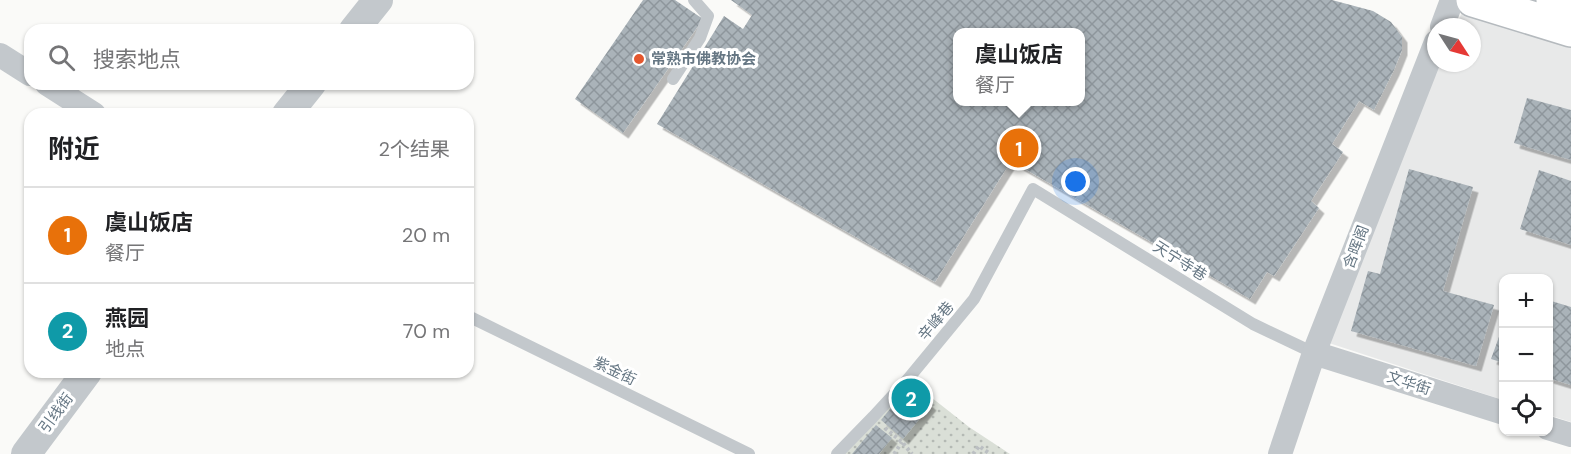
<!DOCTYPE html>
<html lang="zh">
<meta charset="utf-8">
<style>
:root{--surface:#fff;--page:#f6f6f6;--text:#202124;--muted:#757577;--line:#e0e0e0;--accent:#0b8043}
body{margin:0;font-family:"DM Sans","Noto Sans SC",sans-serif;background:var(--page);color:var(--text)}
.controls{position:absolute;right:18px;bottom:18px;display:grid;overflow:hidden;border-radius:12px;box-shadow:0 2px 4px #0004}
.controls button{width:54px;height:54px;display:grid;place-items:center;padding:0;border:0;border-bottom:2px solid var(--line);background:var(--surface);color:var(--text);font:30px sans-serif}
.compass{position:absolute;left:1427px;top:18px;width:54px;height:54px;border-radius:50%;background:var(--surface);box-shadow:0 2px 4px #0004;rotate:126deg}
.you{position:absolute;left:1076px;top:182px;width:21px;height:21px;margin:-15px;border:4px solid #fff;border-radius:50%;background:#1a73e8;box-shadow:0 0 0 9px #1a73e833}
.badge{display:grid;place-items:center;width:39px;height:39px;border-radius:50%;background:var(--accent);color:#fff;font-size:20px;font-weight:700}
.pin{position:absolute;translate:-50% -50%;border:3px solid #fff;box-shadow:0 2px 6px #0006}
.popup{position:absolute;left:953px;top:28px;width:132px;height:78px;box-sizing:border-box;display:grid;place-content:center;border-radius:12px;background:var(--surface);filter:drop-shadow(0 2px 4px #0005);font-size:20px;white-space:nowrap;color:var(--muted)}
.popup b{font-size:22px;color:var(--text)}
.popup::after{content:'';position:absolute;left:50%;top:100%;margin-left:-12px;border:12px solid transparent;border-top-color:var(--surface)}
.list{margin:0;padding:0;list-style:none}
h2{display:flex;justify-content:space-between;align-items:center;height:78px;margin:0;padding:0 24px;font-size:26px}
h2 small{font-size:20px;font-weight:400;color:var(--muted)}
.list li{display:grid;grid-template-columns:39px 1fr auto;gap:18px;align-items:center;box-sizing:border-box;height:96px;padding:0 24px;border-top:2px solid var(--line)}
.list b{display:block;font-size:22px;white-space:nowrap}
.list p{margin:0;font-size:20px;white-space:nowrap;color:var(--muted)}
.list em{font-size:20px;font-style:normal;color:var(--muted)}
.icon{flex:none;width:33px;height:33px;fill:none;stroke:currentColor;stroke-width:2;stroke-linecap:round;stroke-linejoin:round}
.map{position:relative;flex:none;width:1571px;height:454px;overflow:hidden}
.search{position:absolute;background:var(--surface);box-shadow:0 2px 4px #0004;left:24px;top:24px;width:450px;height:66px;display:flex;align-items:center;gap:15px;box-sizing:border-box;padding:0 21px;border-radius:18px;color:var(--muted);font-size:22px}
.panel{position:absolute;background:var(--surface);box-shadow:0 2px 4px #0004;left:24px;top:108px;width:450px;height:270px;border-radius:18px}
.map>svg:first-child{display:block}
.built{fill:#e8e9e9}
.park{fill:url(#park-dots)}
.building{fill:url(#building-cross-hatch);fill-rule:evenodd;filter:url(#shadow)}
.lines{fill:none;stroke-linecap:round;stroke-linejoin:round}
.primary-casing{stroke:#b5babe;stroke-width:36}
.path{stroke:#bbbfc2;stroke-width:4;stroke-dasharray:3 3;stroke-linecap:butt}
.service{stroke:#c3c8cc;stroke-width:12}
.minor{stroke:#c3c8cc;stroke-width:24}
.tertiary{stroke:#c3c8cc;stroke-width:30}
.primary{stroke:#fff;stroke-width:33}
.poi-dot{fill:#e4572e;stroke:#fff;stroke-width:2}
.labels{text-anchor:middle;stroke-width:6;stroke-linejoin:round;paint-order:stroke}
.poi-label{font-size:15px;font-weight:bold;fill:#657683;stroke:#fff;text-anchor:start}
.street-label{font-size:15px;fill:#657683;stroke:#fff}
</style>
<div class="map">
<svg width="1571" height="454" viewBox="0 0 1571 454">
<defs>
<pattern id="park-dots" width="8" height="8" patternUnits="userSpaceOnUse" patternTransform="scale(1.5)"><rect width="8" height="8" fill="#dadfd7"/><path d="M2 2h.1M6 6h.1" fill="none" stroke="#b4b9b4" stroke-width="1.8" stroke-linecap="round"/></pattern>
<pattern id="building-cross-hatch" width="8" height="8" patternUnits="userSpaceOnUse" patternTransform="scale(1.5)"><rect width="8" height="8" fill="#aab3b9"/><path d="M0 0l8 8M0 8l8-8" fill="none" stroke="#8e969c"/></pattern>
<filter id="shadow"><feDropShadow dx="5.5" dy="5.5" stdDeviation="0" flood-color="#0004"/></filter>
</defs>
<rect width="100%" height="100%" fill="#fafaf8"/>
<path class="built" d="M1463 10 1571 44V422L1549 415 1548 278H1504L1503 400 1329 343 1439 63H1472V27H1456Z"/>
<path class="park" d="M908 379 969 427 1010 454H837Z"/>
<path class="building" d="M643 0H675L703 19 623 133 575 99Z
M731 0H1332L1373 11 1391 22 1402 37V50L1394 70 1374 110 1359 101 1332 144 1343 152 1311 201 1319 208 1274 276 1267 272 1250 299 1011 161 935 282 657 124 724 16 743 29 752 15ZM958 33H1080V102H958Z
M1527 98 1571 110V160L1514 143Z
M1409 169 1473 187 1443 291 1494 305 1476 366 1351 331 1368 271 1380 274Z
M1539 170 1571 181V245L1520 229Z
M1548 300 1571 307V385L1548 378Z
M1504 323V363L1491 359Z
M909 386 931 405 903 439 881 420Z
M876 425 892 438 879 454H852Z"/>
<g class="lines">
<g class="primary-casing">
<path id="primary" d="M1473 0 1571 30
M1553 0 1571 5"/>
</g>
<path class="path" d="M885 428 902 442 912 454
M894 454 902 442
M973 454 979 446 990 454"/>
<path class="service" d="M673 79 700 38 708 16 694 0
M468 316 749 454
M837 454 873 417 908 379 974 299 1033 189 1253 324 1314 353"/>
<path class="minor" d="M1442 27 1452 0
M0 55 30 74
M47 84 94 114
M1314 353 1504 413
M1548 428 1571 435
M1280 454 1314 353 1436 42"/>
<path class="tertiary" d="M354 30 378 0
M287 114 311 84
M26 454 87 372"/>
<use href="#primary" class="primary"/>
</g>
<circle class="poi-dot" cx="639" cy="59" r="6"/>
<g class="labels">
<g class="poi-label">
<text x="651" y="64">常熟市佛教协会</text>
</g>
<g class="street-label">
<text transform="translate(1356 247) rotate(-69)" y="5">含晖阁</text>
<text transform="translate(1180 261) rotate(32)" y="5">天宁寺巷</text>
<text transform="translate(936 321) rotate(-50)" y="5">辛峰巷</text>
<text transform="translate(615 371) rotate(26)" y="5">紫金街</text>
<text transform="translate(1409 383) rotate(18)" y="5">文华街</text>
<text transform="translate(56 413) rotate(-53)" y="5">引线街</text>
</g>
</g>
</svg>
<div class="controls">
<button>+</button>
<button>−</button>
<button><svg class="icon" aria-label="locate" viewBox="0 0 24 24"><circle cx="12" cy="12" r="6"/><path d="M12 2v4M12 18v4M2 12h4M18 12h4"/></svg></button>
</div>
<svg class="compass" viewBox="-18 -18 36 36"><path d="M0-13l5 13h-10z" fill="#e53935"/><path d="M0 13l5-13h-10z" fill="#757577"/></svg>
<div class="you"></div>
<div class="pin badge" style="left:1019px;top:148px;background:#e8710a">1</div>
<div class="popup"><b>虞山饭店</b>餐厅</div>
<div class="pin badge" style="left:911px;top:398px;background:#0f9aa8">2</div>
<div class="search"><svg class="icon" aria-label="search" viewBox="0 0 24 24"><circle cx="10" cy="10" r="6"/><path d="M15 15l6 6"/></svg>搜索地点</div>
<section class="panel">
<h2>附近<small>2个结果</small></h2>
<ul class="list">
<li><span class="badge" style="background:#e8710a">1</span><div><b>虞山饭店</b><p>餐厅</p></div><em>20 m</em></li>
<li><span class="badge" style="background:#0f9aa8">2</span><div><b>燕园</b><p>地点</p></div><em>70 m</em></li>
</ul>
</section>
</div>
